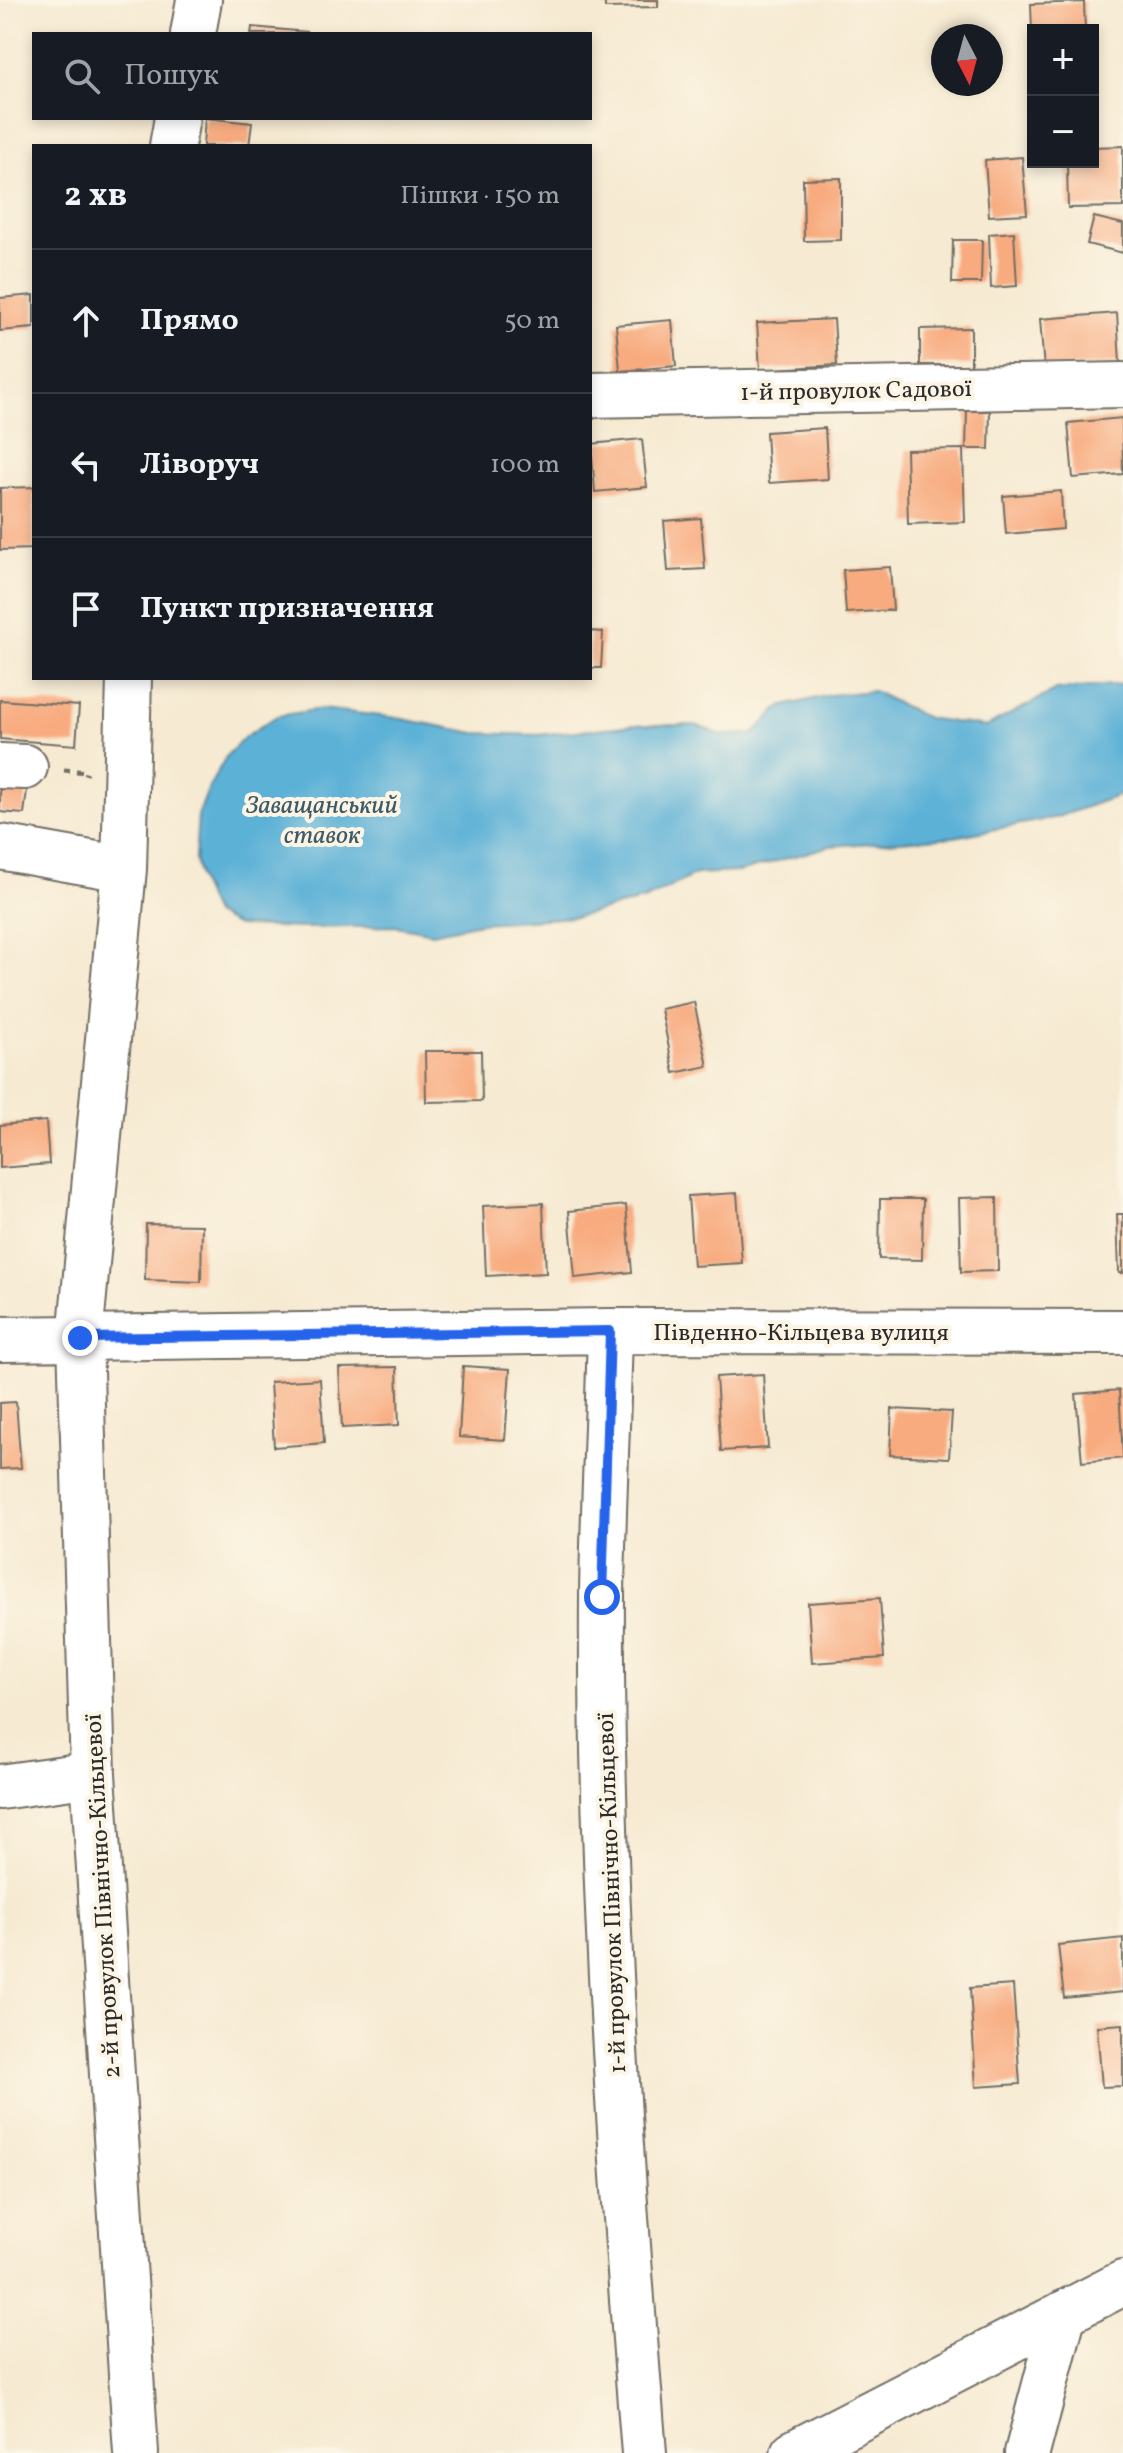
<!DOCTYPE html>
<html lang="uk">
<meta charset="utf-8">
<style>
:root{--surface:#171b24;--page:#242831;--text:#f1f3f6;--muted:#9ea1a6;--line:#363941}
body{margin:0;font-family:Vollkorn,serif;background:var(--page);color:var(--text)}
.controls{position:absolute;right:24px;top:24px;display:grid;overflow:hidden;border-radius:0px;box-shadow:0 4px 12px #0003}
.controls button{width:72px;height:72px;display:grid;place-items:center;padding:0;border:0;border-bottom:2px solid var(--line);background:var(--surface);color:var(--text);font:40px sans-serif}
.compass{position:absolute;left:931px;top:24px;width:72px;height:72px;border-radius:50%;background:var(--surface);box-shadow:0 4px 12px #0003;rotate:174deg}
.stop{position:absolute;width:24px;height:24px;margin:-18px;border:6px solid #2563eb;border-radius:50%;background:#fff}
.stop.end{background:#2563eb;border-color:#fff;box-shadow:0 2px 8px #0008}
.list{margin:0;padding:0;list-style:none}
h2{display:flex;justify-content:space-between;align-items:center;height:104px;margin:0;padding:0 32px;font-size:34px}
h2 small{font-size:26px;font-weight:400;color:var(--muted)}
.list li{display:grid;grid-template-columns:52px 1fr auto;gap:24px;align-items:center;box-sizing:border-box;height:144px;padding:0 32px;border-top:2px solid var(--line)}
.list b{display:block;font-size:30px;white-space:nowrap}
.list em{font-size:26px;font-style:normal;color:var(--muted)}
.icon{flex:none;width:44px;height:44px;fill:none;stroke:currentColor;stroke-width:2;stroke-linecap:round;stroke-linejoin:round}
.map{position:relative;flex:none;width:1123px;height:2453px;overflow:hidden}
.search{position:absolute;background:var(--surface);box-shadow:0 4px 12px #0003;left:32px;top:32px;width:560px;height:88px;display:flex;align-items:center;gap:20px;box-sizing:border-box;padding:0 28px;border-radius:0px;color:var(--muted);font-size:30px}
.panel{position:absolute;background:var(--surface);box-shadow:0 4px 12px #0003;left:32px;top:144px;width:560px;height:536px;border-radius:0px}
.map>svg:first-child{display:block}
.water{fill:#5bb1d7;stroke:#436e81;stroke-width:2}
.building{fill:#f8ab7f}
.lines{fill:none;stroke-linecap:round;stroke-linejoin:round}
.minor-casing{stroke:#726e65;stroke-width:48}
.path{stroke:#726e65;stroke-width:5;stroke-dasharray:6 6;stroke-linecap:butt}
.minor{stroke:#fff;stroke-width:44}
.route{stroke:#2563eb;stroke-width:10}
.labels{text-anchor:middle;stroke-width:8;stroke-linejoin:round;paint-order:stroke}
.street-label{font-size:24px;fill:#2b2b2b;stroke:#fcf5e5}
.water-label{font-size:26px;font-style:italic;fill:#3c5a67;stroke:#fcf5e5}
</style>
<div class="map">
<svg width="1123" height="2453" viewBox="0 0 1123 2453">
<rect width="100%" height="100%" fill="#fcf5e5"/>
<filter id="ink" filterUnits="userSpaceOnUse"><feTurbulence type="fractalNoise" baseFrequency=".0125" numOctaves="2"/><feDisplacementMap in="SourceGraphic" scale="16" xChannelSelector="R" yChannelSelector="G"/><feConvolveMatrix kernelMatrix="1 2 1 2 8 2 1 2 1" color-interpolation-filters="sRGB"/></filter>
<filter id="wash" filterUnits="userSpaceOnUse"><feTurbulence type="fractalNoise" baseFrequency=".006" numOctaves="4" result="noise"/><feDisplacementMap in="SourceGraphic" scale="32" xChannelSelector="R" yChannelSelector="G"/><feGaussianBlur stdDeviation="1.8" result="paint"/><feColorMatrix in="noise" values="0 0 0 0 0 0 0 0 0 0 0 0 0 0 0 0 0 1.4 0 .05"/><feComposite in="paint" operator="in"/></filter>
<g filter="url(#wash)">
<rect width="100%" height="100%" fill="#f6ead2"/>
<path class="water" d="M1123 684V794L1058 817 954 837 830 846 739 872 696 874 646 899 576 917 480 923 432 933 396 926 308 928 237 926 214 914 201 885 195 860 198 816 209 787 227 755 246 736 277 716 322 709 397 718 475 733 537 735 635 725H696L721 735 753 734 780 707 830 695 873 691 927 718 986 727 1056 690Z"/>
<g id="blocks">
<path class="building" d="M605 0H658V7L605 8Z
M1084 2 1085 30H1032L1031 4Z
M252 27 307 32V34H251Z
M205 118 252 123 249 146H203Z
M1123 146V207L1068 208 1067 162H1093V147Z
M1022 157 1027 214 989 216 985 160Z
M841 178V240L804 241 803 179Z
M1094 217 1123 224V253L1087 244Z
M1014 232 1017 286 991 288 989 234Z
M953 240H982L981 283H952Z
M34 295V328L0 331V298Z
M1117 313 1120 363 1044 369 1040 319Z
M834 319 837 365 760 370 757 323Z
M672 320 676 366 620 371 616 325Z
M971 328V365H920V329Z
M967 411H990L989 449H966Z
M1122 418 1123 474 1073 478 1068 423Z
M825 428 828 479 769 483 766 432Z
M642 439 647 487 595 492 591 444Z
M963 449 965 522 908 524 906 450Z
M34 487V549L0 550V488Z
M1061 491 1063 529 1006 534 1003 496Z
M701 518 705 569 668 571 664 521Z
M890 567 893 610 846 613 843 570Z
M590 631 603 632 601 668H590Z
M0 700 79 706 76 745 0 739Z
M0 779 28 782 24 814 0 812Z
M694 1002 708 1066 674 1073 661 1009Z
M425 1051H481L482 1101 426 1102Z
M46 1121 49 1164 0 1168V1125Z
M737 1193 742 1263 693 1266 688 1196Z
M997 1197 998 1271 961 1272 959 1198Z
M880 1199H923L922 1260 879 1259Z
M543 1203 546 1273 486 1276 483 1206Z
M626 1205 632 1272 575 1278 569 1211Z
M1117 1214H1123V1273H1119Z
M146 1224 202 1225 201 1282 145 1280Z
M463 1366 510 1369 505 1440 459 1437Z
M397 1367 399 1425 342 1428 339 1368Z
M763 1374 768 1448 721 1451 716 1377Z
M320 1379 324 1443 274 1447 270 1382Z
M1119 1390 1123 1458 1082 1462 1076 1394Z
M16 1402 21 1468 0 1469V1403Z
M892 1409 952 1412 949 1458 890 1455Z
M880 1598 884 1658 812 1663 808 1603Z
M1123 1938V1992L1064 1998 1058 1945Z
M1013 1985 1020 2084 976 2087 970 1988Z
M1123 2024V2086L1102 2087 1097 2026Z"/>
</g>
</g>
<g filter="url(#ink)">
<use href="#blocks" fill-opacity="0" stroke="#726e65" stroke-width="2"/>
<g class="lines">
<g class="minor-casing">
<path id="minor" d="M193 34 199 0
M172 146 177 118
M590 395 1123 385
M129 678 124 869 80 1338 93 1774 136 2453
M0 766 25 767
M0 847 124 869
M610 1331C608 1420 603 1508 602 1597 600 1883 621 2168 644 2453
M0 1339 610 1331 1123 1332
M0 1787 93 1774
M793 2453 1123 2283
M1027 2453 1064 2313"/>
</g>
<path class="path" d="M64 770 87 772 86 775"/>
<use href="#minor" class="minor"/>
</g>
</g>
<g class="lines" filter="url(#ink)">
<path class="route" d="M80 1338 610 1331 602 1597"/>
</g>
<g class="labels">
<g class="street-label">
<text transform="translate(856 390) rotate(-1)" y="8">1-й провулок Садової</text>
<text x="801" y="1340">Південно-Кільцева вулиця</text>
<text transform="translate(611 1893) rotate(-92)" y="8">1-й провулок Північно-Кільцевої</text>
<text transform="translate(102 1896) rotate(-93)" y="8">2-й провулок Північно-Кільцевої</text>
</g>
<g class="water-label">
<text x="322" y="813">Заващанський<tspan x="322" dy="30">ставок</tspan></text>
</g>
</g>
</svg>
<div class="controls">
<button>+</button>
<button>−</button>
</div>
<svg class="compass" viewBox="-18 -18 36 36"><path d="M0-13l5 13h-10z" fill="#e53935"/><path d="M0 13l5-13h-10z" fill="#9ea1a6"/></svg>
<div class="stop" style="left:602px;top:1597px"></div>
<div class="stop end" style="left:80px;top:1338px"></div>
<div class="search"><svg class="icon" aria-label="search" viewBox="0 0 24 24"><circle cx="10" cy="10" r="6"/><path d="M15 15l6 6"/></svg>Пошук</div>
<section class="panel">
<h2>2 хв<small>Пішки · 150 m</small></h2>
<ul class="list">
<li><svg class="icon" aria-label="ahead" viewBox="0 0 24 24"><path d="M12 20V5M6 11l6-6 6 6"/></svg><div><b>Прямо</b></div><em>50 m</em></li>
<li><svg class="icon" aria-label="left" viewBox="0 0 24 24"><path d="M17 20v-9H6M10 6l-5 5 5 5"/></svg><div><b>Ліворуч</b></div><em>100 m</em></li>
<li><svg class="icon" aria-label="arrive" viewBox="0 0 24 24"><path d="M6 21V4h12l-3 4 3 4H6"/></svg><div><b>Пункт призначення</b></div></li>
</ul>
</section>
</div>
